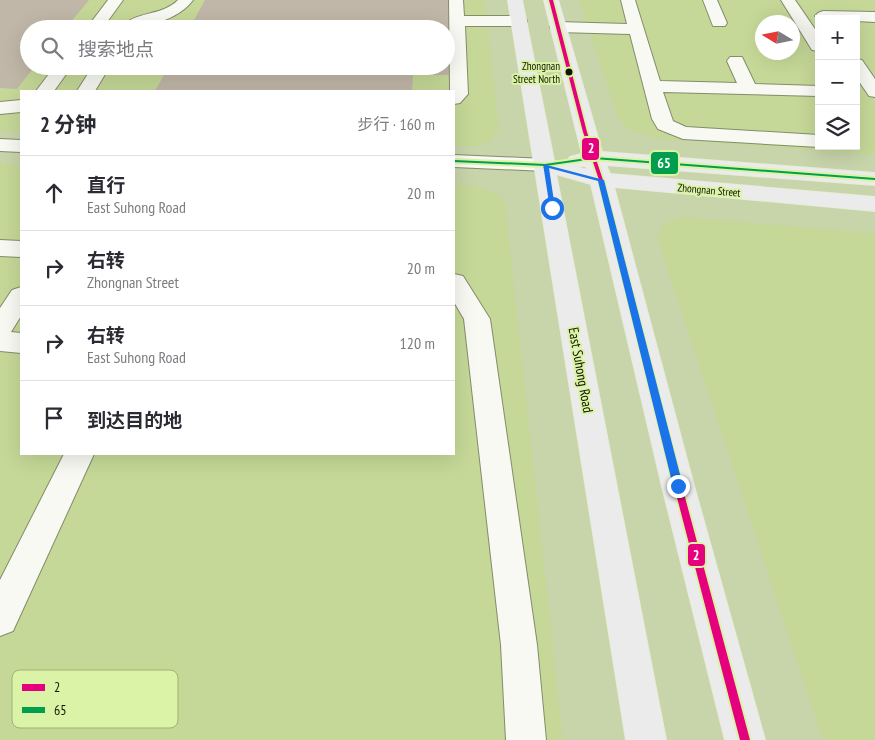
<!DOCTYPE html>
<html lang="zh">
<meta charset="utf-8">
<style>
:root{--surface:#fff;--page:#f2f2f3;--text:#2b2b33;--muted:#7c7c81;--line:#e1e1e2}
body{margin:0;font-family:"PT Sans Narrow","Noto Sans SC",sans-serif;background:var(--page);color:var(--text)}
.controls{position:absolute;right:15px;top:15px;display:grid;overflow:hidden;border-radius:0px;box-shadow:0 5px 20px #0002}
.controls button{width:45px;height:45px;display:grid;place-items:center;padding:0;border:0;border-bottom:1px solid var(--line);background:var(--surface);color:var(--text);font:25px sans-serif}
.compass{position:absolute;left:755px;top:15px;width:45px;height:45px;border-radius:50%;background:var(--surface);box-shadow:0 5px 20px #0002;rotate:280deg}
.stop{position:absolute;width:15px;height:15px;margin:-11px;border:4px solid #1a73e8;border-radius:50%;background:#fff}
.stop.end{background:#1a73e8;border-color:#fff;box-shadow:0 1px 5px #0008}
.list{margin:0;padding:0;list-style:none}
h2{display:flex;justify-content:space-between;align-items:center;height:65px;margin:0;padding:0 20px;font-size:21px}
h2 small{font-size:16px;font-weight:400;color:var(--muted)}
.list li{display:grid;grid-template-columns:32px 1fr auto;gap:15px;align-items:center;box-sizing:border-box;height:75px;padding:0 20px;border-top:1px solid var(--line)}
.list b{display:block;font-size:19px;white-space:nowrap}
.list p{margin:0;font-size:16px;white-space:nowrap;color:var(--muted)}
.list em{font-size:16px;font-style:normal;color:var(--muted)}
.icon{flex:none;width:28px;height:28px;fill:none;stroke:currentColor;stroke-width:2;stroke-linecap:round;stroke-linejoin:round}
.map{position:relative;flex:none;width:875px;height:740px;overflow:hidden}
.search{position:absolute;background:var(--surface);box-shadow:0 5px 20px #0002;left:20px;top:20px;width:435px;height:55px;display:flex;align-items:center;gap:12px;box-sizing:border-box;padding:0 18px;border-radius:28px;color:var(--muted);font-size:19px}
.panel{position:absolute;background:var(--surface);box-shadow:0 5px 20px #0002;left:20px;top:90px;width:435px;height:365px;border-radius:0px}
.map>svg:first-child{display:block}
.built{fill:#c5d897;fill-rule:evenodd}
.building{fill:#c1b7a8}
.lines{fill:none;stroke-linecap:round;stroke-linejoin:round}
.minor-casing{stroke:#848c6b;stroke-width:2}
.major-casing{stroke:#e6ecd9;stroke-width:2}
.minor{fill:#f7f9f2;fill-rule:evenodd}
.major{fill:#ecebeb;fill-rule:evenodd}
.bus-1-casing{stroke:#dbf3a6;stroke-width:4}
.bus-2-casing{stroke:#dbf3a6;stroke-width:4}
.bus-1{fill:#e5007d;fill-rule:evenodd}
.bus-2{fill:#019f4d;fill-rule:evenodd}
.route{fill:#1a73e8}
.bus-dot{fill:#0f1600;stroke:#dbf3a6;stroke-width:2}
.labels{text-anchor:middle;stroke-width:4;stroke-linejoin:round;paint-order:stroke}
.far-bus-label{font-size:11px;fill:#0f1600;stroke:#dbf3a6;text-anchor:end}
.far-street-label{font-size:11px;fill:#0f1600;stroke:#dbf3a6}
.street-label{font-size:14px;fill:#0f1600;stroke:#dbf3a6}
.key{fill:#dbf3a6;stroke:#9eb174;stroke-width:1}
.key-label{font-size:14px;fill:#0f1600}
.line-badge{stroke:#dbf3a6;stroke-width:2}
.badge-label{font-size:14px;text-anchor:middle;font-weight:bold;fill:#fff}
</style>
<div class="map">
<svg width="875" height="740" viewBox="0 0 875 740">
<rect width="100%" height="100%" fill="#c8d4aa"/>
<path class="built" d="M0 0H485L499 130 490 142 478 146H454V91H21V131L0 130ZM29 29H446V66H29Z
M579 0H875V155L655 138 631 131 618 118ZM819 19H856V146H819ZM762 22H792V52H762Z
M0 164 21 165V454H454V184L476 186 498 195 505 204 563 740H0Z
M682 217 875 233V740H823L657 236 664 224Z"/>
<path class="building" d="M0 0H89L65 29H29V66H35L17 89 0 88Z
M205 0H448L449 75H413L412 91H155L169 66H446V29H189Z"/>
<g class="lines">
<g class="minor-casing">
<path id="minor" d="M108 0H123L102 29H86Z
M178 0H193C179 20 143 29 120 29 134 10 162 17 178 0Z
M449 0H463L464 16H519L525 18 527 21 525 24 519 26H465L468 94 460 103 454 104V91H450Z
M621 0H635L660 81 737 83 727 61 730 57H742L755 84 819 86V96L663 92 673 121 686 127 819 135V146H822L819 147 683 139 658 129 652 119 630 34 558 32 552 30 550 27 552 24 558 22 627 24Z
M703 0H717L727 23 725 26H713Z
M781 0H795L819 35V51L812 50Z
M823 11 875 12V22L856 21V19H819V21L815 16 818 13Z
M856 59 862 60 875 79V97L869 96 856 77Z
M55 66H72L54 91H36Z
M93 66H110L95 91H77Z
M21 100V112L0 114V102Z
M0 139 21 140V152L0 151Z
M454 155 545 159 552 161 555 165 552 169 545 171 454 167Z
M0 240 21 241V257L0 256Z
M454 274 463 276 490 319 537 645 546 740H506L501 645 464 319 454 302Z
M21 287V316L11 332 21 333V353L0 351V308L12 290Z
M64 454H94L13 631 0 636V580Z"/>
</g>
<g class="major-casing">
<path id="major" d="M508 0H522L554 161 570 165 567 161 570 157 582 154 544 0H558L602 152 875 173V185L606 165 610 174 875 197V211L614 187 694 486 765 740H725L662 486 591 184 556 174 666 740H626ZM573 166H586L587 170Z"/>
</g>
<use href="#minor" class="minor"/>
<use href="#major" class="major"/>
<g class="bus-1-casing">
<path id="bus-1" d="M549 0H553L587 132 603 180 682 486 750 740H740L674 486 599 180 583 132Z"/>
</g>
<g class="bus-2-casing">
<path id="bus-2" d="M594 157 875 178V180L594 159 545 166 454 162V160L545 164Z"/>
</g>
<use href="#bus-1" class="bus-1"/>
<use href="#bus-2" class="bus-2"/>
</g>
<path class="route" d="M543 164 604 180 683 486 681 489 678 490 673 486 598 181 549 168 555 208 550 209Z"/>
<circle class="bus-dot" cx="569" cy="72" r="4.5"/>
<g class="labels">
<g class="far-bus-label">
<text x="560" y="70">Zhongnan<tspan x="560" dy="13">Street North</tspan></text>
</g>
<g class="far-street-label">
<text transform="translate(709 190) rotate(5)" y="4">Zhongnan Street</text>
</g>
<g class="street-label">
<text transform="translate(581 370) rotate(80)" y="5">East Suhong Road</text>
</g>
</g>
<rect x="12" y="670" width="166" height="58" rx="8" class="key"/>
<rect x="22" y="684" width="23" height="7" fill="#e5007d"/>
<rect x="22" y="707" width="23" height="6" fill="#019f4d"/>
<g class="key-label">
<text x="54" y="692">2</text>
<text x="54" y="715">65</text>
</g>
<g class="line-badge">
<rect x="581" y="137" width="19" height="24" rx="5" fill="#e5007d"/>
<rect x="650" y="151" width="29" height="24" rx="5" fill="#019f4d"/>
<rect x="687" y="543" width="19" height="24" rx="5" fill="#e5007d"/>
</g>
<g class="badge-label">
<text x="591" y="153">2</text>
<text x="664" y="168">65</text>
<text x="696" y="560">2</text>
</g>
</svg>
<div class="controls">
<button>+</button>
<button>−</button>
<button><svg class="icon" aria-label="layers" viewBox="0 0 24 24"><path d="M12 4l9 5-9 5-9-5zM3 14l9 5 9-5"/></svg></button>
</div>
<svg class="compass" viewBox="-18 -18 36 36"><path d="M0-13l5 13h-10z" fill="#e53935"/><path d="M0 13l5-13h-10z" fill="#7c7c81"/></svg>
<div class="stop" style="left:552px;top:208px"></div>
<div class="stop end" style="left:678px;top:486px"></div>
<div class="search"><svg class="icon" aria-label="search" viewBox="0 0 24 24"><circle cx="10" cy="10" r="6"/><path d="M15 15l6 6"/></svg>搜索地点</div>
<section class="panel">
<h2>2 分钟<small>步行 · 160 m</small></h2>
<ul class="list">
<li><svg class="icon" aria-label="ahead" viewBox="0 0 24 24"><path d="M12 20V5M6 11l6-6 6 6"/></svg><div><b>直行</b><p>East Suhong Road</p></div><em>20 m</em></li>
<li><svg class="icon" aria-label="right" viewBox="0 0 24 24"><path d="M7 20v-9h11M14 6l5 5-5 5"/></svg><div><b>右转</b><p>Zhongnan Street</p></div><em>20 m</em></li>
<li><svg class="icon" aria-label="right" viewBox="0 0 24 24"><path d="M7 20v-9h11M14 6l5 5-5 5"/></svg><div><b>右转</b><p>East Suhong Road</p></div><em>120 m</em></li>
<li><svg class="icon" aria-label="arrive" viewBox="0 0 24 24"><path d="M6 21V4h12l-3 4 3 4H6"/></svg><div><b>到达目的地</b></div></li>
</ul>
</section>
</div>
